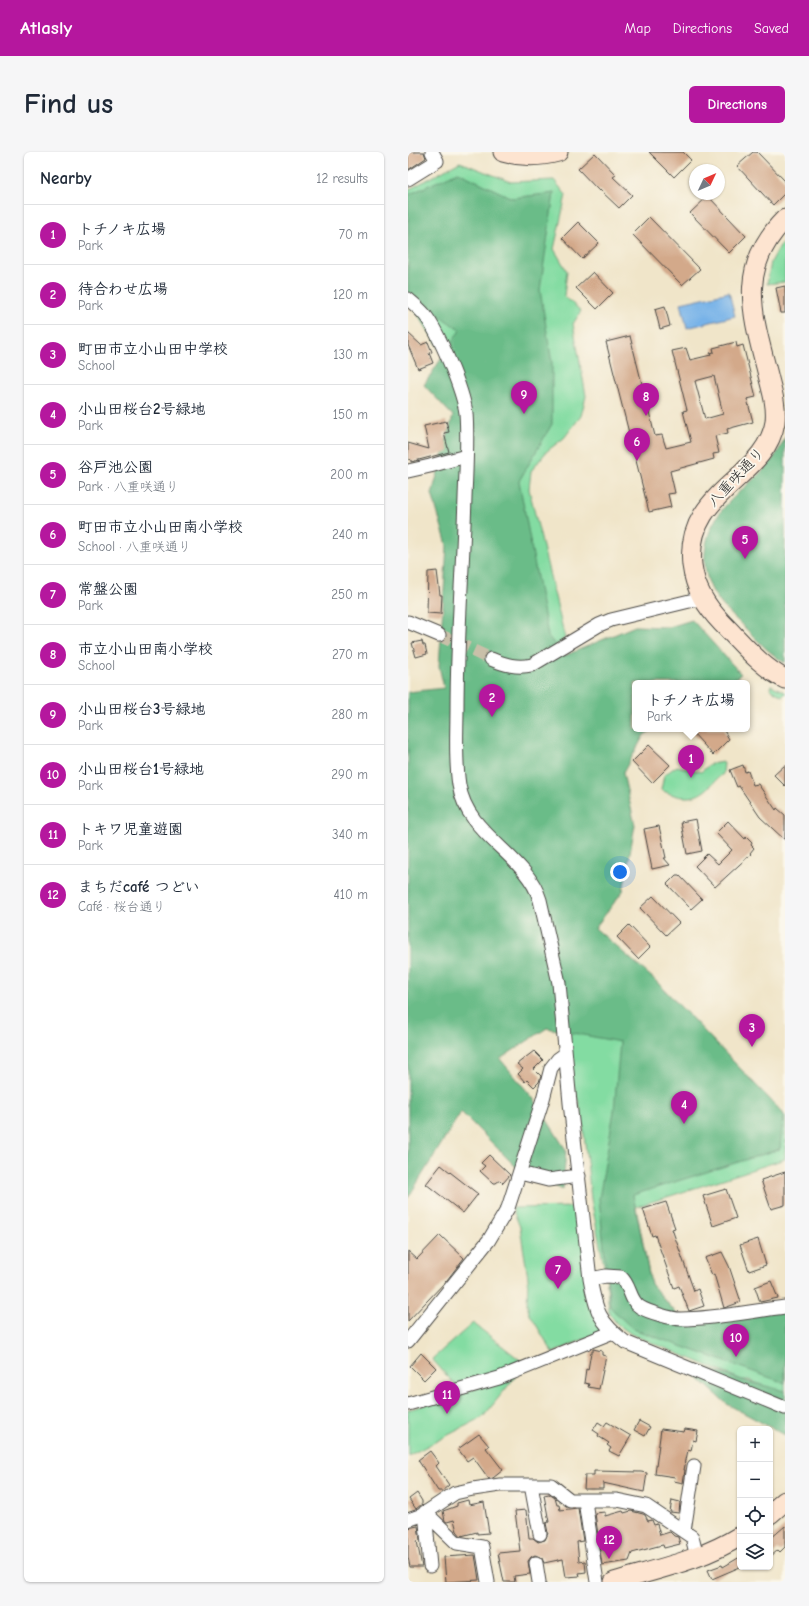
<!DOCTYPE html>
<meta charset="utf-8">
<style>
:root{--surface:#fff;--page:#f6f6f7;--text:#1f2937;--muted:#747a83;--line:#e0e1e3;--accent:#b5179e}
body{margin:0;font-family:"Comic Neue","Klee One",sans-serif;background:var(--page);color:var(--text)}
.controls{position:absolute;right:12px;bottom:12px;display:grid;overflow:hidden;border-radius:6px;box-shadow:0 1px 3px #0004}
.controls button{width:36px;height:36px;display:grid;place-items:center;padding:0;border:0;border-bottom:1px solid var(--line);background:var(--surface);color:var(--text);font:20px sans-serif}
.compass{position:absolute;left:281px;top:12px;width:36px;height:36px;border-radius:50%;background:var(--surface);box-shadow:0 1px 3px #0004;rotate:46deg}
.you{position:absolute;left:212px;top:720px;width:14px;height:14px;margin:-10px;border:3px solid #fff;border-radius:50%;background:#1a73e8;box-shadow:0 0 0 6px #1a73e833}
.badge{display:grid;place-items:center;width:26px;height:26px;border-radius:50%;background:var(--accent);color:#fff;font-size:13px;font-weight:700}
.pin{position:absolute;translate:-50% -33px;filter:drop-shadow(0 1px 2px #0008)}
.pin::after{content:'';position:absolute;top:21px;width:14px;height:12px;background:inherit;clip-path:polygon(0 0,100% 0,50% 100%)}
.popup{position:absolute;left:224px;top:528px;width:118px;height:52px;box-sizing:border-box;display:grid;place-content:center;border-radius:6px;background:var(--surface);filter:drop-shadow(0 1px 3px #0005);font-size:13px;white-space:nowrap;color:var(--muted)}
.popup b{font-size:15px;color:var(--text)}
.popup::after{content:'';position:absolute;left:50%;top:100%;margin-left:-8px;border:8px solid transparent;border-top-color:var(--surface)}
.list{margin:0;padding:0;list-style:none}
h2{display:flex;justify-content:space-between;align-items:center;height:52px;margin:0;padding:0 16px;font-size:17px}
h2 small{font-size:13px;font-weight:400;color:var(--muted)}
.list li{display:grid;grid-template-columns:26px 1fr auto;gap:12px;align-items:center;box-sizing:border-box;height:60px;padding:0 16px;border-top:1px solid var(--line)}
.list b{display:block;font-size:15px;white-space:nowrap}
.list p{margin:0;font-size:13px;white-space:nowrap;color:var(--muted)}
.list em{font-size:13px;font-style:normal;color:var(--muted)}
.icon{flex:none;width:22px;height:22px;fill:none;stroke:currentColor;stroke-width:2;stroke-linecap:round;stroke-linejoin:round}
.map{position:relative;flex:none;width:377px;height:1430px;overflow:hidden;border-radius:6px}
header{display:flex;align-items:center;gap:24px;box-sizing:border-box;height:56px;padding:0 20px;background:var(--accent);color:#fff}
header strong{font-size:19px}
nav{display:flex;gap:22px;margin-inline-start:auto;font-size:14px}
.intro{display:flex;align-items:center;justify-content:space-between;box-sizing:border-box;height:96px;padding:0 24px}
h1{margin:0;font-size:28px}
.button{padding:10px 18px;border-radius:6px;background:var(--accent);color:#fff;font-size:14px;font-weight:700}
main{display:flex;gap:24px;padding:0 24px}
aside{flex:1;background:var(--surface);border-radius:6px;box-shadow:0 1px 3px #0004}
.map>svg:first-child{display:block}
.green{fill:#83dca2;stroke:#578466}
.forest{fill:#6abc88;stroke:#4a745a}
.water{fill:#77b2e8;stroke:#516e8a}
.building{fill:#d3a98a;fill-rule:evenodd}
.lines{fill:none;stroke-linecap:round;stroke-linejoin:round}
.street-tunnel{stroke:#c9c0a9;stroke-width:13;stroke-dasharray:13 6;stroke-linecap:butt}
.street-casing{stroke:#494743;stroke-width:15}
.secondary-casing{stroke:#494743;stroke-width:21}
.street{stroke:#fff;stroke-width:13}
.secondary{stroke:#fde4d0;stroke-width:19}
.labels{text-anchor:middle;stroke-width:3.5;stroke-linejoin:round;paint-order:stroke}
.street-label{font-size:15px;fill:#2b2b2b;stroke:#fbf7ec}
</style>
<header>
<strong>Atlasly</strong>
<nav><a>Map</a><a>Directions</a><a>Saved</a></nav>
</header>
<div class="intro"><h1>Find us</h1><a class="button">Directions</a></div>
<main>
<aside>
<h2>Nearby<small>12 results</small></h2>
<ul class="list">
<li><span class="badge">1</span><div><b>トチノキ広場</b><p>Park</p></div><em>70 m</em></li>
<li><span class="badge">2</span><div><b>待合わせ広場</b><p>Park</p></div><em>120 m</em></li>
<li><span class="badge">3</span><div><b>町田市立小山田中学校</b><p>School</p></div><em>130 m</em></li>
<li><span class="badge">4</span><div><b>小山田桜台2号緑地</b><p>Park</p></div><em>150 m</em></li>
<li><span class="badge">5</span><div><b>谷戸池公園</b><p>Park · 八重咲通り</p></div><em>200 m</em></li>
<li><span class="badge">6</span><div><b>町田市立小山田南小学校</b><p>School · 八重咲通り</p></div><em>240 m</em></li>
<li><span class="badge">7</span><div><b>常盤公園</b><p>Park</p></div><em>250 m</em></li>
<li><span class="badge">8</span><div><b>市立小山田南小学校</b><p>School</p></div><em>270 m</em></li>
<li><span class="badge">9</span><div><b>小山田桜台3号緑地</b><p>Park</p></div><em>280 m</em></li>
<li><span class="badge">10</span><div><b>小山田桜台1号緑地</b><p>Park</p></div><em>290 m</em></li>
<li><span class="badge">11</span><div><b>トキワ児童遊園</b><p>Park</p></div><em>340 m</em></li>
<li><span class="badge">12</span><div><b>まちだcafé つどい</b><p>Café · 桜台通り</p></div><em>410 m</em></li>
</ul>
</aside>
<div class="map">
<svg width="377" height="1430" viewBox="0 0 377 1430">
<rect width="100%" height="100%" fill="#fbf7ec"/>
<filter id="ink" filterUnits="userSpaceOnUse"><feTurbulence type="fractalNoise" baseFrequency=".025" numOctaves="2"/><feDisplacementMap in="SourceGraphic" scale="8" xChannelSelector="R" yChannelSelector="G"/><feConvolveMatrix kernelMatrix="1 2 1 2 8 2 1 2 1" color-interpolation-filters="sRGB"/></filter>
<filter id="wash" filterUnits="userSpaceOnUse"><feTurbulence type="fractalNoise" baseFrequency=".012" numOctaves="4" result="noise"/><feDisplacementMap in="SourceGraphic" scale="16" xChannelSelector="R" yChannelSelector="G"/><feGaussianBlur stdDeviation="0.9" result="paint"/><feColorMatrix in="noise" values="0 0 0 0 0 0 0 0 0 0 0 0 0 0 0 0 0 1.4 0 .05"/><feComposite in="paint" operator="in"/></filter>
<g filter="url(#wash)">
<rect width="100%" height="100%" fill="#f0e5c9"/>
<path class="green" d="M52 10 103 30 146 28 158 43 146 97 159 119 156 144 173 159 165 172 178 244 173 264 156 286 139 299 123 319 121 337 157 486 132 509 44 216 0 147V38Z
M373 92 377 96V130L359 132 363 110Z
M363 533 377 540V542L374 544 364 538 362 536Z
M316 610 315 622C309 626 305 632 299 637 284 650 269 645 253 638L256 623 269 614 293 620 302 612Z
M247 828 377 964V1007L228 1055 243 1132 273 1167 377 1155V1243L341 1228H334L223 1182 209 1172 201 1161 198 1124 183 1047 174 963 157 902 151 831Z
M170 1055 187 1165 194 1179 145 1201 121 1161 119 1152 120 1126 112 1075 104 1056Z
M65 1171 116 1211 48 1234 24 1207Z
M108 1224 75 1265 0 1304V1258Z"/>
<path class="forest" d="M50 20 104 46 146 41 132 138 144 211V272L111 329 140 484 156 504 227 474 261 475 284 468 333 522 321 531H227V577H246L236 583 215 621 227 673 215 739 187 776 247 828 375 961 372 997 225 1043 243 1132 273 1167 377 1155V1231L225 1177 202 1155 191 1047 206 959 212 890 139 876 92 907 125 946 158 998 155 1038 110 1017 53 960 0 1046V540L36 536 31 514 39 393 24 342 45 264 16 233 52 178 0 142V43Z
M377 285V511C361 501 349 488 336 475 325 464 312 453 304 438 291 412 296 381 314 358 334 333 365 318 377 285Z
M268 1206 334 1228 377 1239V1283L319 1252Z"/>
<path class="water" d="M321 140 327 164 279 176 273 151Z"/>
<g id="blocks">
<path class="building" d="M0 0H16L18 6 0 18Z
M241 0H275L283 8 266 25Z
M345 0H349L377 29V41L365 53 329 14Z
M187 1 208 23 205 25 224 43 211 56 192 38 191 39 170 17Z
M300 44 338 84 321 101 282 61Z
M241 65 292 117 274 133 224 82Z
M170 70 191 91 174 107 154 86Z
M185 120 205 141 189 157 168 136Z
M377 134V161H373L368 136Z
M257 154 262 174 252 177 247 157Z
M0 181 13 193 20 190 24 200 21 201 25 211 10 217 0 193Z
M222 184 247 284 254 283 258 296 283 290 275 259 279 258 264 199 278 196 282 208 303 203 302 201 306 200 305 196 328 190 329 195 335 193 348 245 339 247 345 270 319 277 320 281 307 284 311 301 305 302 306 307 262 319 267 341 260 342 263 355 241 360 198 190ZM306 224 315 262 297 267 287 229Z
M38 269 41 280 36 281 41 300 3 310V308L0 307V291L21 297 16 274Z
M29 419 32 443H34L33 462 19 461 20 420Z
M14 489 15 493H17L19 502 8 505 4 491Z
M289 577H315L321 587 305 603 285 581Z
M241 593 262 613 244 631 224 610Z
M335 613 337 620 340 619 345 633 350 632 368 658 369 656 377 663V688L352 665 331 634 329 635 322 618Z
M377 613V634L366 623Z
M288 667 294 699 279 702 273 670Z
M320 669 337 687 338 685 344 691 343 693 346 696 342 701 343 702 307 735 287 714 299 702 310 712 324 698 308 681Z
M251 674 258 706H256L262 713 244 717 236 677Z
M268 723H271L294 747 283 757 259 732Z
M245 744 271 771 258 783 232 756Z
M221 773 242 795 230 807 209 785Z
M126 899 135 908 126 917 133 924 131 930 126 935 119 928 117 930 110 922 115 917 109 912Z
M81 1003 102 1023 95 1031 92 1028 88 1031H85L72 1019 77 1014 73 1011Z
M33 1013 70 1042 55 1061 18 1032Z
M377 1020V1053L363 1057 353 1028Z
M318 1037 328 1066 305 1074 295 1044Z
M258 1050 267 1076 264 1077 286 1139 290 1137 296 1154 281 1159 271 1134 266 1136 247 1083 244 1084 235 1057Z
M32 1083 56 1106 39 1128 0 1169V1099L9 1107Z
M350 1087 358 1113 341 1119 332 1093Z
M314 1100 321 1114 333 1150 316 1156 306 1122 304 1123 297 1106Z
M363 1129 370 1146 352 1150 347 1135Z
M185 1197 194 1199V1203L198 1204 191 1237 180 1235 181 1232 176 1231 178 1217 180 1218 183 1200H185Z
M13 1201 28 1216 16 1228 2 1214Z
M231 1269 242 1275 237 1284 226 1278Z
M190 1270 196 1274 199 1270 223 1284 211 1304 201 1299 203 1296 199 1293 201 1291 190 1284 191 1282 185 1278Z
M253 1277 276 1280 277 1277 290 1279 288 1289 285 1288 283 1299 280 1298 276 1318H277L275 1331 266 1329 267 1325 247 1322Z
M71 1282 81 1294 78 1296 95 1318 85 1326 81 1327 65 1305 59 1309 50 1297Z
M22 1299 31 1311 28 1314 41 1333 34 1339H30L10 1308Z
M186 1319 233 1320 239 1321 236 1340 195 1331V1337H176L177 1323H186Z
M9 1341 14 1349V1352L8 1357 1 1347Z
M141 1342 147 1346 149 1353H151L152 1358 170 1356 175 1389 169 1390 171 1410 177 1409 178 1420 171 1421 172 1424 158 1425 155 1407 136 1411 134 1406 127 1403 123 1405 120 1409 122 1422 106 1424 107 1430H96L90 1401 112 1399 107 1359 118 1358 121 1386H125L130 1390 137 1388 140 1381 138 1371 141 1370 136 1343Z
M60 1348 61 1353 76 1350 81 1381 69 1382V1380L53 1384 49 1379 46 1368 39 1370 37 1369 35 1359 49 1354V1351Z
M264 1348 272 1350 271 1361 262 1360Z
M215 1359 216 1361 223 1359 235 1362 237 1363 240 1369 244 1368 246 1373 249 1372 252 1383 262 1380 266 1384 270 1385 272 1392 256 1396 255 1393 250 1394 224 1401 221 1409 194 1413 187 1361 197 1360V1364Z
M10 1374 12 1388 9 1389 14 1415H2L0 1405V1376Z
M377 1374V1395L372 1400 370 1398 362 1405V1387Z
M67 1403 71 1428 38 1430 36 1405Z
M332 1405V1415L304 1427 300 1418 314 1413 315 1415Z"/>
</g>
</g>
<g filter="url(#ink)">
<use href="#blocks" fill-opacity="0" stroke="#494743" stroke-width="1"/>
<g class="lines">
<path class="street-tunnel" d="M31 483 83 507"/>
<g class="street-casing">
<path id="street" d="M0 27 29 9 24 0
M0 147C6 152 12 157 17 163 31 181 55 238 58 261 60 289 58 317 57 345 55 415 49 485 49 556 49 581 47 608 51 633 59 684 118 702 132 748L151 831 162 951 182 1127C188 1159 191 1170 217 1190L377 1256
M0 319 22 314 58 304
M0 470 31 483
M83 507C97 513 109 516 124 513L191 473 203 468 294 446
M112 1021 140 1028 171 1024
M182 1127 198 1124 213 1125C223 1134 221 1148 232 1155 240 1160 264 1167 273 1167 306 1167 344 1159 377 1155
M0 1189 81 1088 100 1056 135 947 143 916 150 907 157 902
M0 1252 91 1226 205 1180
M123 1333 132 1382
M177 1349 189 1430
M17 1360 49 1391 74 1395 80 1430
M17 1360 22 1414
M0 1368 14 1363 47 1341 65 1337 92 1333H143L162 1348H209L238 1354 284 1385 289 1405
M276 1379 286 1314
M128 1411 131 1430"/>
</g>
<g class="secondary-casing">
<path id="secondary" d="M95 0C114 5 132 5 150 0
M377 67C329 115 344 161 359 219 363 236 369 252 367 270 358 327 276 339 284 413 287 437 298 454 314 471 334 491 352 514 377 527
M362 1362 377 1349
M206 1430C249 1417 294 1408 332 1384"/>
</g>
<use href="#street" class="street"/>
<use href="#secondary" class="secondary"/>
</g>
</g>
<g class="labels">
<g class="street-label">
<text transform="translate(328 325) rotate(-47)" y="5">八重咲通り</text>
</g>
</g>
</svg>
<div class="controls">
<button>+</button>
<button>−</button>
<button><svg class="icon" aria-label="locate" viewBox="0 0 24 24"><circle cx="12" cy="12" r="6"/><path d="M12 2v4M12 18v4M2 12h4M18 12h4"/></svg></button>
<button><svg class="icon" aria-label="layers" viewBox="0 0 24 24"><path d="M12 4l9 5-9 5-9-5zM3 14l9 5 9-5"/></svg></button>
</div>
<svg class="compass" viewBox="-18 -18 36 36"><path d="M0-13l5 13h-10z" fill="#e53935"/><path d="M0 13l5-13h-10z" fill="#747a83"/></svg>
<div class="you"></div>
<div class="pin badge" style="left:283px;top:626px">1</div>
<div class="popup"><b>トチノキ広場</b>Park</div>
<div class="pin badge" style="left:84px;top:565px">2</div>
<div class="pin badge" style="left:344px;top:895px">3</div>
<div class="pin badge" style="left:276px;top:972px">4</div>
<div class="pin badge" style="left:337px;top:407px">5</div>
<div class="pin badge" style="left:229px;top:309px">6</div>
<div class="pin badge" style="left:150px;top:1137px">7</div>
<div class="pin badge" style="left:238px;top:264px">8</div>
<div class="pin badge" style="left:116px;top:262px">9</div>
<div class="pin badge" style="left:328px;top:1205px">10</div>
<div class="pin badge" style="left:39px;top:1262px">11</div>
<div class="pin badge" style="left:201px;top:1407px">12</div>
</div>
</main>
